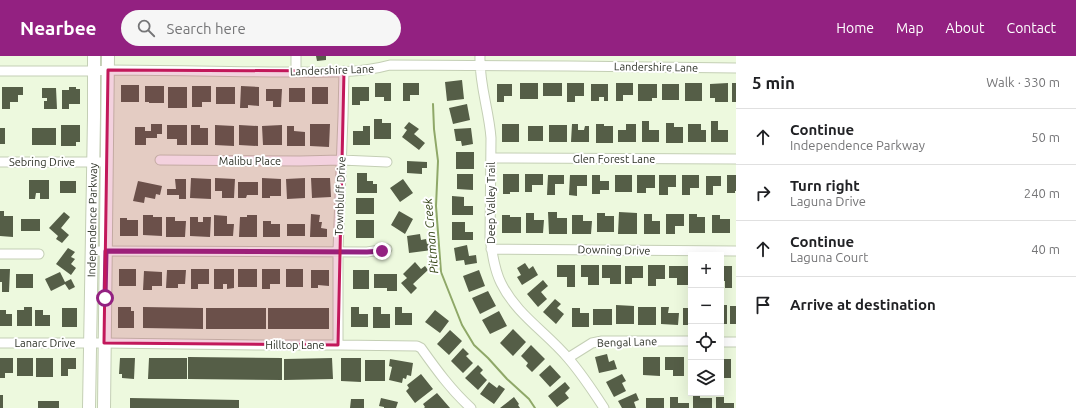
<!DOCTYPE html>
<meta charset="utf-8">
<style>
:root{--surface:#fff;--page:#f6f6f6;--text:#202124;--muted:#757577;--line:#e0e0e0;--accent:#932181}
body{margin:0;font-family:Ubuntu,sans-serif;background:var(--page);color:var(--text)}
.controls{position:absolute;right:12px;bottom:12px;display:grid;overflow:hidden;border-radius:0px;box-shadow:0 4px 16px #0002}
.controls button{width:36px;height:36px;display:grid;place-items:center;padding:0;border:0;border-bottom:1px solid var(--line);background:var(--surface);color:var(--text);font:20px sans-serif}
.stop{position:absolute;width:12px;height:12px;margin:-9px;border:3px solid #932181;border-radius:50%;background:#fff}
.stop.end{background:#932181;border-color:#fff;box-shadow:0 1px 4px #0008}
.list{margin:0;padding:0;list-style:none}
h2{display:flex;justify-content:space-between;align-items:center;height:52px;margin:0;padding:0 16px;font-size:17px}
h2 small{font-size:13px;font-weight:400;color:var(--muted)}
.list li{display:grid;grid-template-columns:26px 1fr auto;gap:12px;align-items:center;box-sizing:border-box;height:56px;padding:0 16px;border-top:1px solid var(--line)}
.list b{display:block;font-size:15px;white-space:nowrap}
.list p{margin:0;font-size:13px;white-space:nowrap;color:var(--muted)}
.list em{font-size:13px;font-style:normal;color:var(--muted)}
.icon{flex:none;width:22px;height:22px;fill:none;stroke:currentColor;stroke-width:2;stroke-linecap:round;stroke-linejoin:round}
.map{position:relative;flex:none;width:736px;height:352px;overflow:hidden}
header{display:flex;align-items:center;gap:24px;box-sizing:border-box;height:56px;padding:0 20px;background:var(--accent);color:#fff}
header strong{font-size:19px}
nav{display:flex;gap:22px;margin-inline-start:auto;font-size:14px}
.search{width:280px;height:36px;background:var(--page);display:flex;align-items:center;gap:10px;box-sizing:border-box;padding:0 14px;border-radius:22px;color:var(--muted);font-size:15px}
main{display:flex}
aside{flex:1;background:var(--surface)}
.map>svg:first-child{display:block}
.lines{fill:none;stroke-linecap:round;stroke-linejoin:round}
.stream{stroke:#8fa868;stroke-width:2}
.building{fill:#555e47}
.minor-casing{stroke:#c4cfb5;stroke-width:11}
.major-casing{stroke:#c4cfb5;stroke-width:14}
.minor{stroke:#fff;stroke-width:9}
.major{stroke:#fff;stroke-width:12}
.route{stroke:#932181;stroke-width:5}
.marked{fill:#c2185b;fill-opacity:0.2;stroke:#c2185b;stroke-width:3;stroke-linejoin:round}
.labels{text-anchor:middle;stroke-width:4;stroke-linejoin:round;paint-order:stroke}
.street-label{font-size:11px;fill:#2f3329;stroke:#fff}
.water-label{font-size:12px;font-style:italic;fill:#364617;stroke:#fff}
</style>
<header>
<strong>Nearbee</strong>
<div class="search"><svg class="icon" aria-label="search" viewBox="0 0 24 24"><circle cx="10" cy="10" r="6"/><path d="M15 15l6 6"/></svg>Search here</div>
<nav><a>Home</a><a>Map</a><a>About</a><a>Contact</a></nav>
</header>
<main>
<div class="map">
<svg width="736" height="352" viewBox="0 0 736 352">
<rect width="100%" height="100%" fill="#edf9de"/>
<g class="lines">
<path class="stream" d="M433 48 434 73 438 105 436 150 441 216 462 269 474 289 488 302 507 323 529 343 535 352"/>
</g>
<path class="building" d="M316 0H326V4L317 5Z
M462 24 464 43 447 45 445 26Z
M375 27H391V45H384V41H375Z
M403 27H419V39H410V45H403Z
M520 27H538V43H520Z
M543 27H562V40H543Z
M567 27H584V40H575V46H567Z
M616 27H633V39H623V45H616Z
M685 27H702V45H685Z
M728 27V46H715V42H710V28Z
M732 27H736V46H732Z
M497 28H512V40H504V46H497Z
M591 28H608V45H604V41H599V45H591Z
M638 28H657V42H652V45H638Z
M662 28H679V44H662Z
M121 29H139V46H121Z
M145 30H164V47H149V46H145Z
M192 30H211V46H202V51H192Z
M241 30 259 31V50L248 49V52H240Z
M2 31H23V39H18V46H10V53H2Z
M69 31H76V33H80V48H69V53H62V34H69Z
M168 31H187V52H168Z
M216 31H235V48H216Z
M312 31H328V48H312Z
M352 31H369V45H360V49H352Z
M42 32H56L57 53H44V45H47V42H42Z
M289 32H305V46H289Z
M266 33H282L281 51H273V45H266Z
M467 48 470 64 453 68 449 52Z
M374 63H382V67H391V83H374Z
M642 65H649V74H659V86H642Z
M711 65H718V74H728V86H711Z
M409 66 419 73 414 78 425 87 419 94 402 81 407 74 404 72Z
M666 67H674V71H683V87H666Z
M151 68H162V78H157V82H146V89H135V71H145V75H151Z
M310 68H330L329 91 310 90Z
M502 68H519V86H502Z
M572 68H578V74H584L585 70H589V86H571Z
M596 68H604V70H613V87H596Z
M626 68H636V86H618V74H626Z
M688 68H701V74H706V86H688Z
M61 69H80V86H76V90H61Z
M167 69H187V89H177V83H167Z
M191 69H200V72H208V89H191Z
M215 69 234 70V90L215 89Z
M239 69 258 70V90L239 89Z
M282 69V89H263L262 70Z
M549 69H567V86H549Z
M287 70H294V75L305 76V90H287Z
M363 70H370V89H353V75H363Z
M528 70H543V85H528Z
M0 72H5V88H0Z
M32 72H56V89H32Z
M471 72 473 88 462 90 461 85H456L454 73Z
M456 96H474V113H456Z
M407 105 427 106V112H422V118L407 117Z
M357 117H367V125H373V128H377V137H357Z
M457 118H473V134L457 133Z
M503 118H519V136H510V138H503Z
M525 118H543V129H532V136H525Z
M548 119H564V128H555V139H547Z
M570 119H587V130H577V140L569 139Z
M592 119H600V125H609V134H600V138H592Z
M615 119H632V136H615Z
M637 119H655V132H646V137H637Z
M659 119H676V131H668V139H659Z
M682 119H699V132H690V139H682Z
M727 119H736V135H735V137H727Z
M706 120H721V130H713V139H706Z
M191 122 211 123V143L190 142Z
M215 122 235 123 234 142H222V135H215Z
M262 122 281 123V140H270V142H262Z
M305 122V142L287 143 286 123Z
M311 122H330L331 141 312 142Z
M175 123H186V143H179V139H167V133H176Z
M403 123 413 137 400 146 390 132Z
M29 124H49V143H40V137H36L35 143H29Z
M60 125H76V137H60Z
M138 125 162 130 160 139 156 138 155 143 145 141 144 147 133 145Z
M238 126H258V139H247L246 142H238Z
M452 140 464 141V150H473V159H452Z
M356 142H374V158H356Z
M0 155H4V160H13V181L0 180Z
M399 155 413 163 405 178 391 169Z
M64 156 70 161 61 172 69 179 62 187 56 183 58 180 49 172Z
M548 156H557V162H567V178H549Z
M619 156 637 157V178H618Z
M526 157H534V164H544L543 177H526Z
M597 157H605V160H614V176H597Z
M311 158 320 159 319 166H322L321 172 327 173V181H310Z
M644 158H652V165H660V178H644Z
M666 158H684V170H675V178H666Z
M689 158H697V161H705V177H689Z
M143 159H153V161H162V180L143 179Z
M214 159 227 160V168H234L233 180H214Z
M247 159H257V181H239L240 161H247Z
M502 159H510V161H521V177H502Z
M572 159H583V165H592L591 178H572Z
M712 159H720V163H730V177H712Z
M166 161H175V165H186L185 181H166Z
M190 161H198V166H203V161H211L210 181 190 180Z
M120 162H127V164H138V180H120Z
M21 163H40V175H21Z
M356 164H374V182H356Z
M263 165H271V168H280V181H263Z
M452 166H465V176H473V184H452Z
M287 168H305V180H287Z
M420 178 421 184 426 183 427 188 431 187 432 194 409 197 407 180Z
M467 189 469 200 476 199 477 207 465 209 464 204 456 205 454 192Z
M68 192 75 196 71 201 75 203 71 208 76 212 71 219 56 208Z
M415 206 421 213 425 210 428 214 413 228 417 232 411 238 401 227 407 222 403 218Z
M525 207 529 213 533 210 538 219 522 229 517 221 521 219 517 212Z
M557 209H575V231H567V221H557Z
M581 209H599V229H588V221H581Z
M602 209H621V228H610V222H602Z
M648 209H665V223H656V230H648Z
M625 210H643V222H632V228H625Z
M669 210H689V229H677V222H669Z
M721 210H732V232H725V225H721Z
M0 213H10L9 236H2V226H0Z
M119 213H136V230H119Z
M191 213H209V228H198V233H191Z
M214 213H234V232L227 233V228H223V233H214Z
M238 213H257V231H238Z
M262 213H280V228H270V233H262Z
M286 213H303V231H286Z
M167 214H186L185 228H178V232H166Z
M311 214H329V230L318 229V232H311Z
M353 214H369V233H353Z
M479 214 485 230 469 236 463 220Z
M144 215 162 216V230H152V234H143Z
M60 216 65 226 71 223 75 231 69 234 65 228 51 235 45 223Z
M16 218H33V232H16Z
M374 218H397V235H387V232H374Z
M543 224 548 230 541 236 547 243 538 251 527 238Z
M488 235 496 250 480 258 472 242Z
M555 243 561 248 557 252 564 258 556 268 543 256Z
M616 249 634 250V268H616Z
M721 249H727V268H721Z
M730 250H736V268H730Z
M24 251H32V270H17V254H24Z
M118 251H131V255H134V272H118Z
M143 251 203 252V273L143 272Z
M351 251H359V258H368V271H351Z
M373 251H381V258H390V272H373Z
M395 251H402V257H412V269H395Z
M638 251H656V269H638Z
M661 251H669L668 257H679L678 269 661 268Z
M62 252H77V271H62Z
M206 252H266V273H206Z
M268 252H329V273H268Z
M572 252H580V257H589V271H572Z
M683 252H691V269H683Z
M593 253H612V269H593Z
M0 254H6V258H12V270H0Z
M35 254H43V259H50V270H35Z
M435 254 449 265 440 277 425 266Z
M499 255 507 270 490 278 482 264Z
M513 273 526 286 513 300 500 287Z
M450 274 462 285 449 299 437 288Z
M531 289 545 303 532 316 526 310 528 307 521 300Z
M463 292 469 298 466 300 473 307 463 317 451 305Z
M607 298 609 306 614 304 617 313 599 317 595 301Z
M188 301 282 302V324L188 323Z
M643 301H660V320L643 319Z
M665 301H684V320H673V314H665Z
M689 301H691V323H689Z
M0 302H13V317H5V322H0Z
M17 302H33V320H17Z
M36 302H53V321H36Z
M61 302H76V313H68V320H61Z
M120 302H135L134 323 122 322V318H119Z
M149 302H187V323H148Z
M332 302 333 323 284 324V303Z
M341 302H361V326L341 325Z
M390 303 413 307 411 320 407 319 406 323 403 322 402 327 389 324 392 311 389 310Z
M721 303H731V322H721Z
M365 304H385V325H365Z
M478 309 483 314 480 317 487 324 478 334 465 322Z
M550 309 561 321 550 331 539 319Z
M421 318 433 333 415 347 406 335 409 332 407 329Z
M622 318 626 325 622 327 626 335 614 341 606 326Z
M489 326 497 332 499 329 505 333 494 348 480 338Z
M565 326 570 332 565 337 569 342 557 351 548 340Z
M437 337 450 352H424L425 351 423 348Z
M636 337 639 344 634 346 636 352H622L618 345Z
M0 339H3V352H0Z
M693 339H700V342H712V352H693Z
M514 341 519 348 518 349 520 352H500Z
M670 341H678V347H689V352H670Z
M716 341H724V347H734V352H716Z
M130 342 239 344V352H130Z
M381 342 398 346 396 352H384V351L379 350Z
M646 342H664V352H646Z
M351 343H364V352H350Z
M38 345H59V352H38Z"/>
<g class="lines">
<g class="minor-casing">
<path id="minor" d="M296 0V16
M480 0C479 28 489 54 491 82L490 182C492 196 494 213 501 227 516 258 546 276 568 302 581 317 593 335 604 352
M0 15H95L108 14C168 14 228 16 287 16 321 16 357 18 390 9L568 10 736 12
M491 102 736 103
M160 104 300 105 341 104 387 106
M0 106H107
M491 193 736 195
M92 195 367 196 387 193
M0 198H39
M721 286H736
M0 287H104L260 289H338L417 290 421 292C436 313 451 334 471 352
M338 289V195L343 60 344 15
M568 302 592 287 602 285H691"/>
</g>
<g class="major-casing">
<g id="major">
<path id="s1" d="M89 352 94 61V0"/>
<path d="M104 352 108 0"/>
</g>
</g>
<use href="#minor" class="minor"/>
<use href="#major" class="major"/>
</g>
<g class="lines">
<path class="route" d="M105 242 106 195 367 196 382 195"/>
</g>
<path class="marked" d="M108 14 344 15 338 289 104 287Z"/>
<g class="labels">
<g class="street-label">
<text transform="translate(656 11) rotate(1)" y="4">Landershire Lane</text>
<text transform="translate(332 14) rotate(-2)" y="4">Landershire Lane</text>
<text x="614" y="107">Glen Forest Lane</text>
<text x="250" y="109">Malibu Place</text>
<text x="42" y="110">Sebring Drive</text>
<text transform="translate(340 140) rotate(-88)" y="4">Townbluff Drive</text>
<text transform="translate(491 147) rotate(-90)" y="4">Deep Valley Trail</text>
<text dy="4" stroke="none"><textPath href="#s1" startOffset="188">Independence Parkway</textPath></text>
<text transform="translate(614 194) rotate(1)" y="4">Downing Drive</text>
<text transform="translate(627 286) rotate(-2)" y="4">Bengal Lane</text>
<text x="45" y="291">Lanarc Drive</text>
<text x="295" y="293">Hilltop Lane</text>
</g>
<g class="water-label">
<text transform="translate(431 180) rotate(-95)" y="4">Pittman Creek</text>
</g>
</g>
</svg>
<div class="controls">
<button>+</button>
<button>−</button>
<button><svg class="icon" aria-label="locate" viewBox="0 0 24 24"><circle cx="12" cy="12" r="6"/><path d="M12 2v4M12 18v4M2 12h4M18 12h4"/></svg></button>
<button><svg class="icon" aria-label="layers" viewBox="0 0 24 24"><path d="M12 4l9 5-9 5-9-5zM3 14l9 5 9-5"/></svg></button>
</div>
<div class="stop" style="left:105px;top:242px"></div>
<div class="stop end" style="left:382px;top:195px"></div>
</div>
<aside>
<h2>5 min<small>Walk · 330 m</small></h2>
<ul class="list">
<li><svg class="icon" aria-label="ahead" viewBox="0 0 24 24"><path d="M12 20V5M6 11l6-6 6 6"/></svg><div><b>Continue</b><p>Independence Parkway</p></div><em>50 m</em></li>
<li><svg class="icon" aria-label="right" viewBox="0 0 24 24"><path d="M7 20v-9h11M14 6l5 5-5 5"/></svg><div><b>Turn right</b><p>Laguna Drive</p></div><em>240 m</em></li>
<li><svg class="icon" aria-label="ahead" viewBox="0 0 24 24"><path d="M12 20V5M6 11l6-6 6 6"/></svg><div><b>Continue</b><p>Laguna Court</p></div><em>40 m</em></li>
<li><svg class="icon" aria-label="arrive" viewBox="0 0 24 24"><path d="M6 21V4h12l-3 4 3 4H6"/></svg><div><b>Arrive at destination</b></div></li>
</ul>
</aside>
</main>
